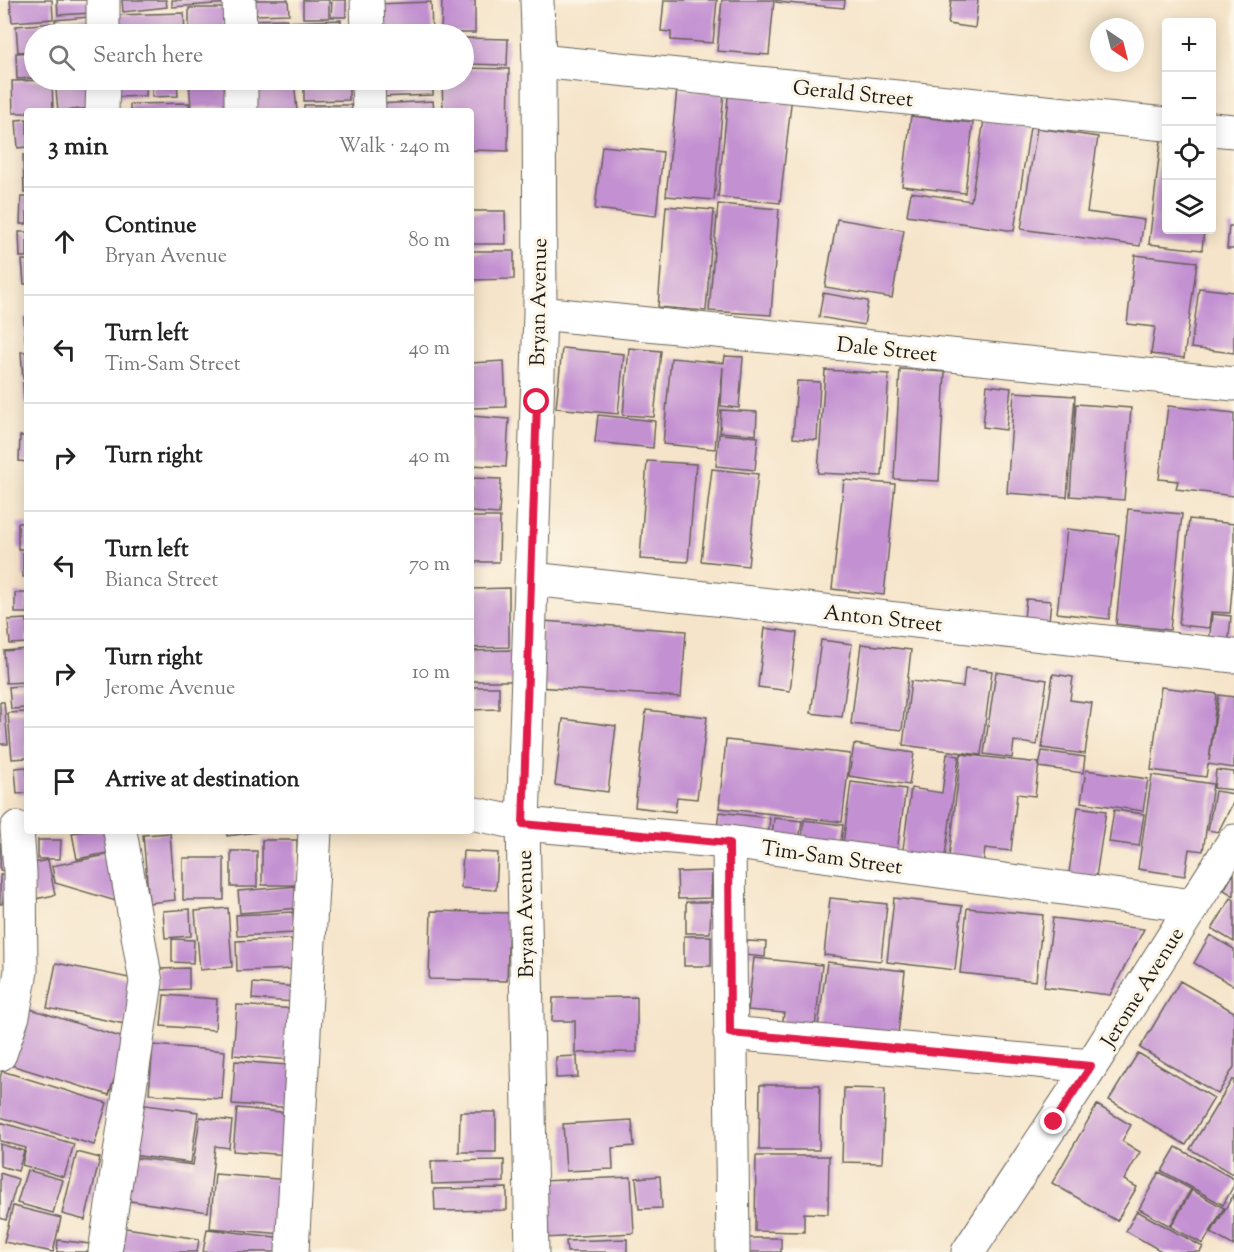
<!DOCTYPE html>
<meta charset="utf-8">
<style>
:root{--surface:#fff;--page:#f6f6f6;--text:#222;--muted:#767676;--line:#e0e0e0}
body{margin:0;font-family:"Sorts Mill Goudy",serif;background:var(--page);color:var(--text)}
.controls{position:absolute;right:18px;top:18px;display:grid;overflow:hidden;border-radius:6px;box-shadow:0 3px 15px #0003}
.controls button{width:54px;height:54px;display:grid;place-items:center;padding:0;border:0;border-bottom:2px solid var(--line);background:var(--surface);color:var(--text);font:30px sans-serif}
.compass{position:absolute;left:1090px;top:18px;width:54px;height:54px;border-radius:50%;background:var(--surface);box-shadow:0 3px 15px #0003;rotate:145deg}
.stop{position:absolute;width:18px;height:18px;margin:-14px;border:4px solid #e11d48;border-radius:50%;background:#fff}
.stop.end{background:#e11d48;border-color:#fff;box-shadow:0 2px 6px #0008}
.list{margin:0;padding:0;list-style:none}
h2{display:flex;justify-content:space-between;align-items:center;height:78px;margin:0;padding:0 24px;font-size:26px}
h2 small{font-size:20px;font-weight:400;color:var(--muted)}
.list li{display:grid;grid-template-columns:39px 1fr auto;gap:18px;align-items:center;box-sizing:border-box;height:108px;padding:0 24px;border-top:2px solid var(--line)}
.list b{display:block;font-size:22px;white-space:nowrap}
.list p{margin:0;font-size:20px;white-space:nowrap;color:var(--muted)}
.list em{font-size:20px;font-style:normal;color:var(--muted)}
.icon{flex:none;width:33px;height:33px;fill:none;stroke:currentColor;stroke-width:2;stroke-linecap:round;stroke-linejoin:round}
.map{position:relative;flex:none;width:1234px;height:1252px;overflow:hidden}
.search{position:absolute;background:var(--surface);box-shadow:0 3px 15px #0003;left:24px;top:24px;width:450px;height:66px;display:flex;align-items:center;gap:15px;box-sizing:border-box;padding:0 21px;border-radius:33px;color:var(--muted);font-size:22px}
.panel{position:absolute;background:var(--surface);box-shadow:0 3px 15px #0003;left:24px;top:108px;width:450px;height:726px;border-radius:6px}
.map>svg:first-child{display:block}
.building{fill:#c390d2}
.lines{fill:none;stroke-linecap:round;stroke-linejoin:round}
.street-casing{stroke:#686259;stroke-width:35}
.street{stroke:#fff;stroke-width:33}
.route{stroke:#e11d48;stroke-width:8}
.labels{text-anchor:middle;stroke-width:6;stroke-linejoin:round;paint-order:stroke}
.street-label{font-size:21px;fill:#1c1c1c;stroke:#fcf5e5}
</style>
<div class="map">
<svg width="1234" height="1252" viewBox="0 0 1234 1252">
<rect width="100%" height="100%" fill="#fcf5e5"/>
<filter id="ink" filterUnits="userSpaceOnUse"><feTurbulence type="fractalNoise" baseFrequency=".0167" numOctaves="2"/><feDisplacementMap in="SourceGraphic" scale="12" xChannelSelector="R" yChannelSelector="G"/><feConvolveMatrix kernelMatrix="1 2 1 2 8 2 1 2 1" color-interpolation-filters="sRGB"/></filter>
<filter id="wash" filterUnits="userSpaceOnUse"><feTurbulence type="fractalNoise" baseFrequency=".008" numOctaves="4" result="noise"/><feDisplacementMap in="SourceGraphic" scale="24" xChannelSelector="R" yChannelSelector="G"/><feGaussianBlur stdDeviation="1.35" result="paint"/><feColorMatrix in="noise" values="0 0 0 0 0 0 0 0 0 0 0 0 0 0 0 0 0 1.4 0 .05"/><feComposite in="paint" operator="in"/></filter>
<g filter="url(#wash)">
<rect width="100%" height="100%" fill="#f5e4c9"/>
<g id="blocks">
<path class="building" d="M10 0H52L53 19 12 22Z
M57 0H90L91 13 58 15Z
M122 0H166L167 7 123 12Z
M172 0H230V3L172 7Z
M255 0H288L289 14 255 15Z
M303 0H329V18H303Z
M332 0H346V17H331Z
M442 0H475V33H441Z
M664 0H717L713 43 671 40V32L661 31Z
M722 0H774L769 55 717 51Z
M776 0H845L844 8 776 2Z
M951 0H978L975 28 948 24Z
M431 2 432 34H377L376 4Z
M189 8H224V34H189Z
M184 13 185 34H113V15Z
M89 17 90 34H56L55 20Z
M287 19V34H252V20Z
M341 20V34H292L291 22Z
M54 23 55 34H34V51L18 52 16 26Z
M464 38 508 39 507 65 464 64Z
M34 52V78L17 79 16 53Z
M464 68 509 69 508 151 471 150V111H443L442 80H464Z
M52 80 53 111H27V113H13L12 81Z
M55 80H91L94 108 58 111Z
M119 80H146V96L119 97Z
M152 80H177L178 96 152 97Z
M189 80H230L232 106 191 108Z
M265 80H294L297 111H255L252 81Z
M349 80V100L304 101V81Z
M378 80H433V95L379 97Z
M729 88 792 95 780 203 718 197Z
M677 89 724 93 714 200 666 196Z
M433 101 434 111H378V104Z
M189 103V111H130V104Z
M304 105H352V111H304Z
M911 116 973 123 965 193 902 186Z
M27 119V147L18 148 16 120Z
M984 120 1030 127 1014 231 907 215 911 192 971 201Z
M1037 128 1098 137 1087 212 1144 220 1140 246 1021 229Z
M1161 140H1166V230H1204L1202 250 1149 244Z
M602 146 663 152 656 216 595 209Z
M23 155H27V193H24Z
M21 197H27V224H20Z
M718 204 779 209 771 315 709 311Z
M666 206 714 210 706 311 658 307Z
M471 211H505L506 244H471Z
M837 219 904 230 892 298 825 287Z
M1229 226H1234V249H1227Z
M19 232H27V257H20Z
M471 251H514V279L471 280Z
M1135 255 1197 262 1184 358 1151 354 1155 327 1127 324Z
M22 260H27V284H24Z
M1199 288 1234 292V353L1191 348Z
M823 293 868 301 864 325 819 317Z
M24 317H27V341H25Z
M562 348 624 354 618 414 556 408Z
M629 348 661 351 654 417 623 415Z
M21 352H27V379H23Z
M725 356 743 357 739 408 721 406 723 367 715 449 663 444 671 358 724 363Z
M504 361 506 407 471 408V363Z
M900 369 945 372 939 481 894 479Z
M825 370 889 374 882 476 818 473Z
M797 381 820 382 817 440 793 438Z
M23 383H27V402H24Z
M987 385 1011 388 1006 430 983 427Z
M1014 392 1075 396 1067 497 1007 493Z
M1076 404 1131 408 1124 500 1070 496Z
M1168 406 1234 413V496L1176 489 1178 481 1159 479Z
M721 410 757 412 756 435 720 432Z
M598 415 655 421 653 448 595 442Z
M471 416 509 419 506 467 471 465Z
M719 434 758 437 755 470 716 466Z
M20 436H27V462L19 461Z
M647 461 696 464 688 562 640 559Z
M712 469 758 474 748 566 701 561Z
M471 478 501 479 499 514 471 512Z
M844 480 895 484 884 595 832 589Z
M1128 509 1182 514 1170 630 1116 624Z
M471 517H500L499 562H471Z
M1189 519 1234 524V566L1230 613 1211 612 1209 628 1179 625Z
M18 523H27V549H18Z
M1067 529 1119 535 1109 619 1057 613Z
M23 552H27V577H23Z
M509 588V647L471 648V589Z
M15 593H27V613H15Z
M1026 599 1051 601 1048 630 1023 628Z
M1212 614 1231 616 1228 648 1209 645Z
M27 619V643L10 644 8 620Z
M542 621 686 631 681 697 537 687Z
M765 628 797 633 790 691 758 687Z
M821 640 852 644 842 717 811 713Z
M861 644 911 650 902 730 851 724Z
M27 649V682L6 683 4 651Z
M513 650V681H471V651Z
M965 668 992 671 981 755 903 745 911 681 963 687Z
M996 672 1047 680 1037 745 1014 741 1012 758 984 754Z
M1053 674 1073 677 1070 700 1092 703 1085 754 1042 748Z
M27 685V708L11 709 9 687Z
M471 687H499V709L471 710Z
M1161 687 1217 694 1209 761 1219 695 1234 697V768L1208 764 1206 777 1151 770Z
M0 702H4L8 744H0Z
M646 710 707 717 697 799 677 797 675 812 635 807Z
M27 712V758L12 759 8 713Z
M563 719 616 726 608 792 555 785Z
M726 740 850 754 842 822 719 808Z
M854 744 914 753 909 785 849 776Z
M1042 751 1085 757 1083 773 1039 767Z
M947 754 959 756 944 863 902 857 911 788 942 793Z
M961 754 1039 763 1035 796 1017 794 1011 851 985 848 983 869 948 866Z
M27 767V793L17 794 15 768Z
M1086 770 1148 779 1143 811 1081 802Z
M1216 770 1234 772V790L1214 788Z
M1152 775 1213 784 1203 851 1189 849 1185 876 1138 869Z
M851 782 906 789 897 851 843 844Z
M1215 791 1234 794V801L1218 832 1208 830Z
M1078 807 1106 811 1096 877 1069 873Z
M1114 810 1144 814 1139 846 1109 842Z
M719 812 770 818 767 844 716 837Z
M774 818 802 821 798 847 771 844Z
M804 820 843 825 840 850 801 846Z
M83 831H108L112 852 77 859 72 833Z
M227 831H257V832L227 836Z
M170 833 175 900 149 903 143 835Z
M38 840H61L60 859H38Z
M262 840H297V885H262Z
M0 843 9 844 4 871 0 870Z
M231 851H257V887H231Z
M463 851 498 853 496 890 461 888Z
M116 853 126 904 55 883 52 866Z
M183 858H224V900H183Z
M48 860 55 895 35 899 28 864Z
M712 871 711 898 678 899 677 872Z
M1234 873V896L1224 890Z
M0 875 8 876 2 904H0Z
M298 886 300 908 240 913 238 891Z
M830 898 887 904 881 961 824 955Z
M894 898 962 906 955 970 887 962Z
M1231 898 1234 900V942L1212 929Z
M686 902H711L710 933H686Z
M228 908 232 967 200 970 195 911Z
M967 908 1043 915 1036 981 960 973Z
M190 909 191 936 165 938 163 911Z
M431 911 509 913 507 981 429 979Z
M293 912 294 933 237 936 236 915Z
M1053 918 1144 929 1110 995 1044 987Z
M1210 935 1234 949V986L1194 963Z
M684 936H711V966H684Z
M172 939 194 940 193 963 172 962Z
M292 939 293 969 237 971 236 941Z
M747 941 766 942 765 957 745 955Z
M754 958 822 965 814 1037 781 1034 784 1013 748 1010Z
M827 962 905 971 897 1043 817 1034Z
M56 963 134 979 125 1024 47 1008Z
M189 968V989L160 990 159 969Z
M1180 981 1234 1012V1067L1218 1094 1140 1048Z
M253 983 296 987 295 1002 252 999Z
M164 995 217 999 215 1030 161 1026Z
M637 997V1052L575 1053V1021H552L553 998Z
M237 1005 296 1009 291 1060 233 1055Z
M21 1006 127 1039 109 1095 4 1063Z
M153 1045 225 1051 222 1099 149 1094Z
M1138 1053 1214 1098 1186 1145 1109 1100Z
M577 1056 578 1077 556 1078V1057Z
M235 1061 301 1066 298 1108 232 1104Z
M2 1071 107 1103 94 1145 0 1117V1078Z
M1232 1080H1234V1175L1190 1149Z
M760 1085H820L819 1150H759Z
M844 1088 885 1089 882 1163 842 1162Z
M138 1104 198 1112 191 1163 132 1155Z
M1097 1105 1131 1125 1122 1141 1140 1152 1124 1180 1137 1187 1117 1221 1052 1183Z
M237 1108 292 1113 289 1155 233 1151Z
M460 1112H496V1152H459Z
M200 1117 232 1121 229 1148 215 1146 208 1212 123 1200 129 1157 193 1165Z
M632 1120 634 1146 612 1148 613 1169 566 1171 563 1124Z
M0 1122 74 1144 64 1177 22 1165 26 1148 0 1141Z
M0 1144 24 1151 18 1171 0 1166Z
M1176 1147 1234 1179V1185L1223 1205 1162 1171Z
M77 1152 100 1158 85 1220 62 1214Z
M756 1156H829L828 1214 804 1213V1232L755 1231Z
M504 1160V1182L432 1184 431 1161Z
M27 1170 63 1180 53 1213 17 1203Z
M1159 1172 1191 1189 1170 1226 1139 1209Z
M0 1173 18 1179 6 1220 0 1218Z
M215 1174 289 1180 284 1234 210 1228Z
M660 1176 662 1208 639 1209 636 1178Z
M631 1177 634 1233 544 1238 542 1181Z
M507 1188V1210L435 1211 434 1189Z
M1192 1190 1224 1208 1203 1244 1171 1227Z
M1234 1194V1246L1211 1233Z
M13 1206 61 1218 53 1252 4 1242Z
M1137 1211 1203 1247 1200 1252H1163L1126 1231Z
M119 1227 199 1239 197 1252H115Z
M207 1229 284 1238 282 1252H203Z
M743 1238H781V1252H743Z
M627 1239V1252H567L566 1241Z
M58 1240 90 1244 89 1252H57Z"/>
</g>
</g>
<g filter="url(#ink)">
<use href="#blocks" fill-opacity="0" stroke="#686259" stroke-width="1.5"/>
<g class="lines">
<g class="street-casing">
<path id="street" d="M103 0V34
M239 0 240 34
M367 0 368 34
M539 61 1166 124
M241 80V111
M368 80 369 111
M102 111 103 80
M1212 129 1234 131
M540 313 1234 384
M532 579 1234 656
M471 813 523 824 729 842 1193 906
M729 842 733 1252
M730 1033 1091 1066
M0 1054 13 1016 21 971 20 872 17 828
M105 1252 146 982 120 831
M292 1252 315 831
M532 1252 523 824 540 313 539 61 537 0
M968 1252 1091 1066 1234 841"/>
</g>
<use href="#street" class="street"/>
</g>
</g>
<g class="lines" filter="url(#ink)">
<path class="route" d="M537 402 523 824 729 843 730 1033 1091 1066 1054 1122"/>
</g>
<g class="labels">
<g class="street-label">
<text transform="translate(853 93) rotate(6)" y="7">Gerald Street</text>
<text transform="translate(538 302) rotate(-89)" y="7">Bryan Avenue</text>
<text transform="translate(887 349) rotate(6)" y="7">Dale Street</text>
<text transform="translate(883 618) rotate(6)" y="7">Anton Street</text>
<text transform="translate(832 857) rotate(8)" y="7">Tim-Sam Street</text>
<text transform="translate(525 914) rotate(-91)" y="7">Bryan Avenue</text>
<text transform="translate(1142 987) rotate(-58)" y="7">Jerome Avenue</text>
</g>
</g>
</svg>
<div class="controls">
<button>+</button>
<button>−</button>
<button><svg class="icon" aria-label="locate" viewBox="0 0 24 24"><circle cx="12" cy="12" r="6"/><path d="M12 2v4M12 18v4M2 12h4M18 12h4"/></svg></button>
<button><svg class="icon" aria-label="layers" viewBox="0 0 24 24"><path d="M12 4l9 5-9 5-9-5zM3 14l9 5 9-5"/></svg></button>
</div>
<svg class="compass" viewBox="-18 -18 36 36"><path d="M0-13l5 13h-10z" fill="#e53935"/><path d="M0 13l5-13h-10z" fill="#767676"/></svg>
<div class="stop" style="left:537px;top:402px"></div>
<div class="stop end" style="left:1054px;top:1122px"></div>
<div class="search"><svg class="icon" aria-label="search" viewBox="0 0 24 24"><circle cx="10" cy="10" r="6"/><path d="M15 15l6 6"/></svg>Search here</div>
<section class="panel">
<h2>3 min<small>Walk · 240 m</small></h2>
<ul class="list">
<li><svg class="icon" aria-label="ahead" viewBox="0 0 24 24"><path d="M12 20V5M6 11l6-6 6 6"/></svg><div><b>Continue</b><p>Bryan Avenue</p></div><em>80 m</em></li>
<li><svg class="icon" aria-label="left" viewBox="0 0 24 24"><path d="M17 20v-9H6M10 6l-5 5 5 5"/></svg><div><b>Turn left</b><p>Tim-Sam Street</p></div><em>40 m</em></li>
<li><svg class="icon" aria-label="right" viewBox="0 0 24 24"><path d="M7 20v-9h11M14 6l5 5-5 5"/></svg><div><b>Turn right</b></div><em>40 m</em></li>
<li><svg class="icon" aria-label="left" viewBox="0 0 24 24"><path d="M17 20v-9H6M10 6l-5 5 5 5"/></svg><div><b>Turn left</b><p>Bianca Street</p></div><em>70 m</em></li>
<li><svg class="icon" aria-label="right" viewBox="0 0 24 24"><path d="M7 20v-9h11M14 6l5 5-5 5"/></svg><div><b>Turn right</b><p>Jerome Avenue</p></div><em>10 m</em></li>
<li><svg class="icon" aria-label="arrive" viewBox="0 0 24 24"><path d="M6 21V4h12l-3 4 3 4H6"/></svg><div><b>Arrive at destination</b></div></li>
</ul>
</section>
</div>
